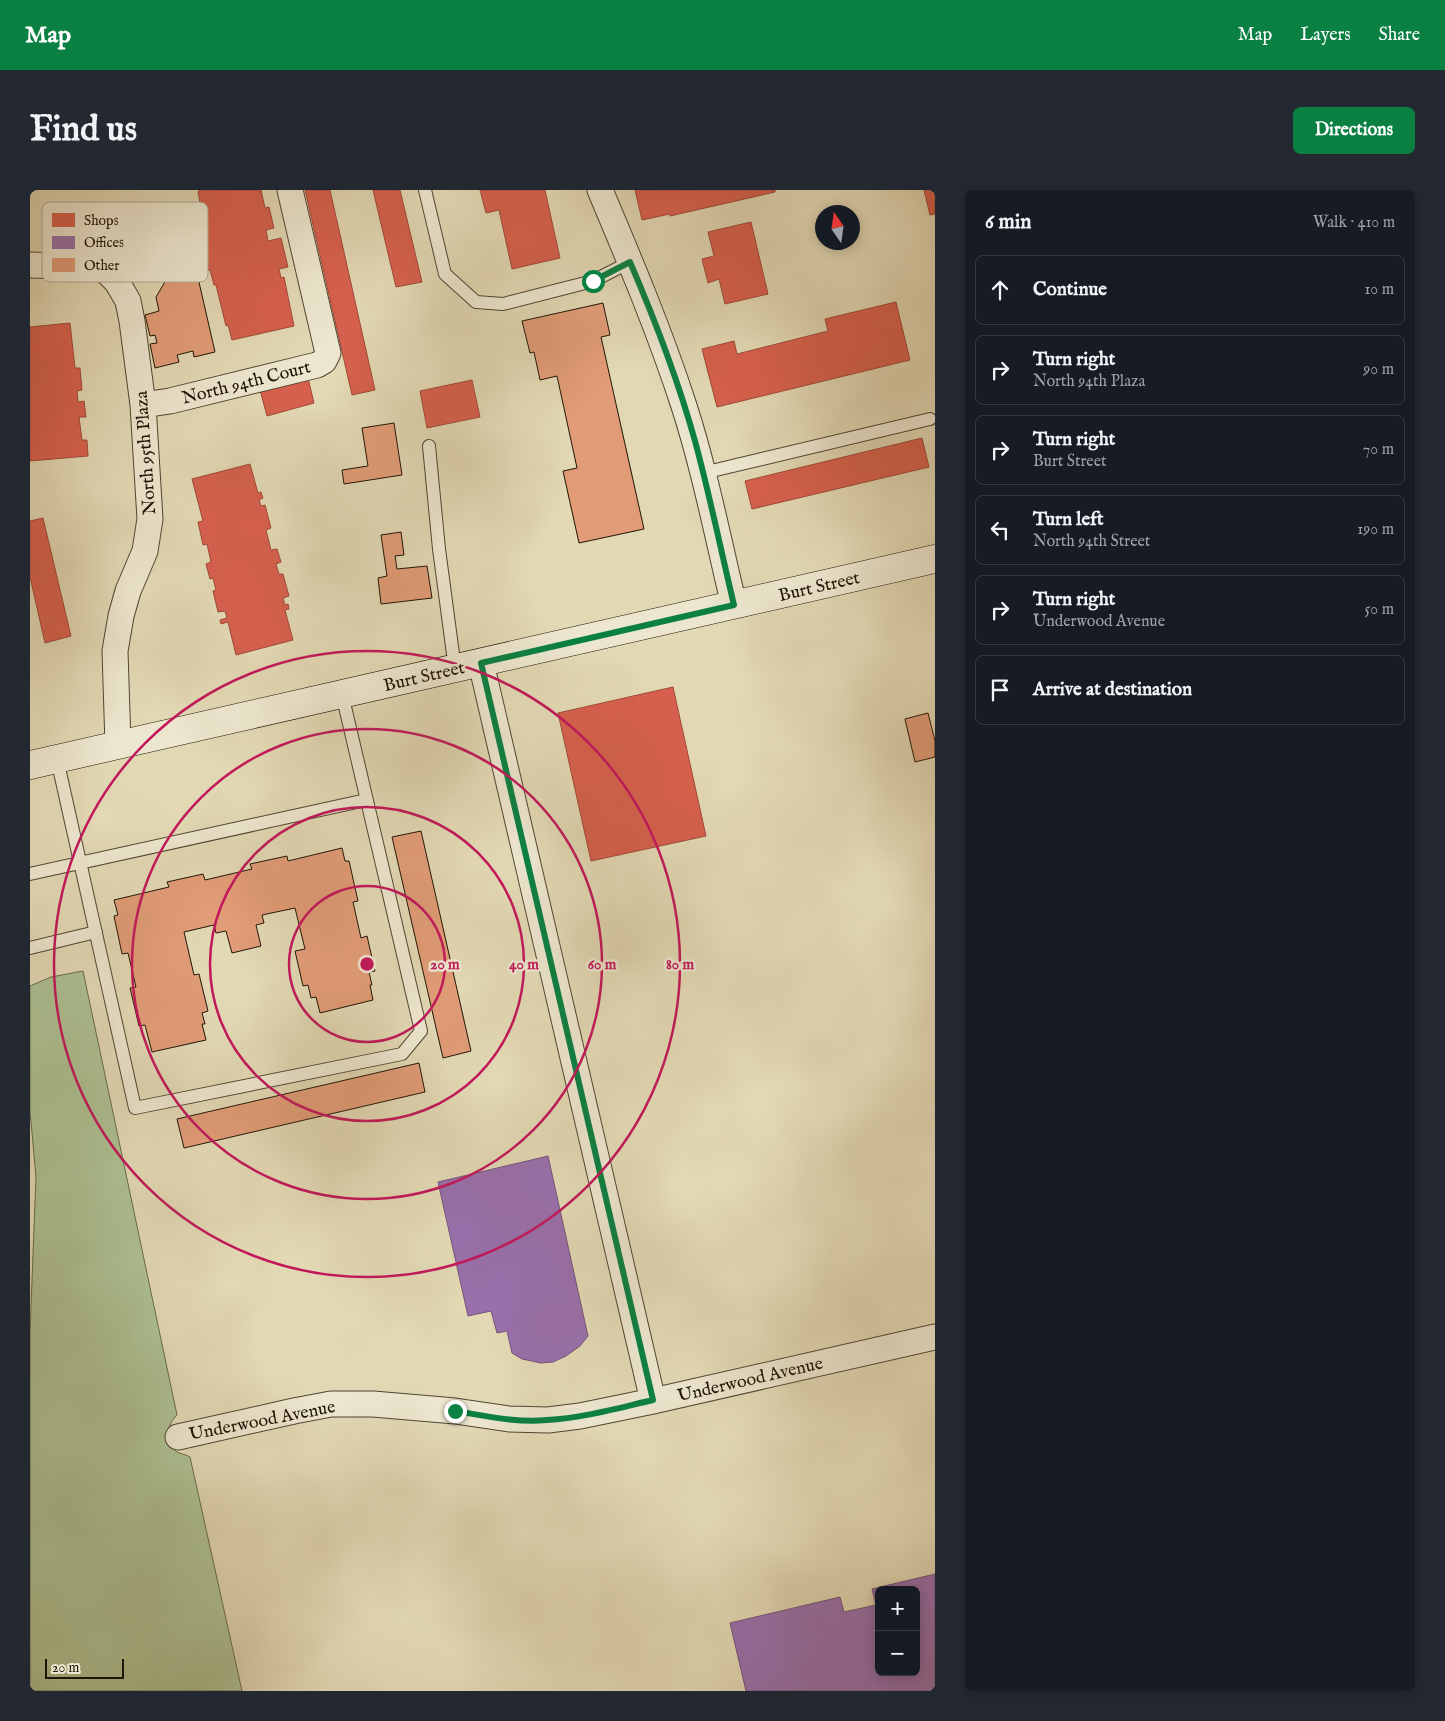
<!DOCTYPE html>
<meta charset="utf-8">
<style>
:root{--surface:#171b24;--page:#242831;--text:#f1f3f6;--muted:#9ea1a6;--line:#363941;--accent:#0b8043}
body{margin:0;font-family:"IM FELL English",serif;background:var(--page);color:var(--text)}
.controls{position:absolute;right:15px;bottom:15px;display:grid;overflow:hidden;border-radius:8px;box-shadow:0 2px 12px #0003}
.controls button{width:45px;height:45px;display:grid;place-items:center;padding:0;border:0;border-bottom:1px solid var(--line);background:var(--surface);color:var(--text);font:25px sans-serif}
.compass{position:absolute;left:785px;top:15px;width:45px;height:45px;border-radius:50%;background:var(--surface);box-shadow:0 2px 12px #0003;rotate:347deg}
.scale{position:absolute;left:15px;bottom:12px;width:79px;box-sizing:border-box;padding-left:5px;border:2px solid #1f1406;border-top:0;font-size:14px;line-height:18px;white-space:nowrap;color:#1f1406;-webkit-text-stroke:4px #ece6ce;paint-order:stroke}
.stop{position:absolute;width:15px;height:15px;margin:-11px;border:4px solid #0b8043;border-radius:50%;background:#fff}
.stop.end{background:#0b8043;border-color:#fff;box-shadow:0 1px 5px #0008}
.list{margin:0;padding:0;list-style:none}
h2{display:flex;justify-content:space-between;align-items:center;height:65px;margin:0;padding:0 20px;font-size:21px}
h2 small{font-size:16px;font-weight:400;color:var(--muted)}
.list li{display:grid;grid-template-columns:32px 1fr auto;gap:15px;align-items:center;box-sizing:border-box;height:70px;margin:0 10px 10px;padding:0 10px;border:1px solid var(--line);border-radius:8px}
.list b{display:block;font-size:19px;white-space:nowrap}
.list p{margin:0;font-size:16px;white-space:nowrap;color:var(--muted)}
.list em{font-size:16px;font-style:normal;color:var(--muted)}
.icon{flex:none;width:28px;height:28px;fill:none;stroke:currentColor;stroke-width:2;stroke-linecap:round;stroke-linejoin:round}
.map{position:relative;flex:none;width:905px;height:1501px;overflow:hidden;border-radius:8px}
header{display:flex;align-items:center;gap:30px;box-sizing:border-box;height:70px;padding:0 25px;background:var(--accent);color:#fff}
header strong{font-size:24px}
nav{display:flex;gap:28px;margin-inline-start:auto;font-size:18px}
.intro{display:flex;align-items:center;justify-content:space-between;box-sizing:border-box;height:120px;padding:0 30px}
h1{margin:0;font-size:35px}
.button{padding:12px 22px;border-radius:8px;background:var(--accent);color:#fff;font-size:18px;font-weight:700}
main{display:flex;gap:30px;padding:0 30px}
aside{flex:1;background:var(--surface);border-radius:8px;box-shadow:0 2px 12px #0003}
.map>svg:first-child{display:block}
.green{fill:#adc092;stroke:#666a4c}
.shops{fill:#d6604d;stroke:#9f4938}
.offices{fill:#9970ab;stroke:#74547a;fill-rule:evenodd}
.building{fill:#e19c77;stroke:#1f1406}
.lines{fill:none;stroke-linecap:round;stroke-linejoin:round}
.lane-casing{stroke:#504532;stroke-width:14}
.street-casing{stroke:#504532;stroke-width:27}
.secondary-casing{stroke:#1f1406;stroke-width:29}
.lane{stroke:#ece6ce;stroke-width:12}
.street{stroke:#ece6ce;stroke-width:25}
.secondary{stroke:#ece6ce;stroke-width:28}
.route{stroke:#0b8043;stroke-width:6}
.ring{fill:none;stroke:#c2185b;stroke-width:2.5}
.labels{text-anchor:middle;stroke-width:5;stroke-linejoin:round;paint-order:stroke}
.street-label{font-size:18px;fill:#1f1406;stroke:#ece6ce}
.key{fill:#ece6ce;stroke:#aea792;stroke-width:1}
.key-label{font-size:14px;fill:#1f1406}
.centre{fill:#c2185b;stroke:#ece6ce;stroke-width:2.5}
.ring-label{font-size:15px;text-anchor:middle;font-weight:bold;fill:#c2185b;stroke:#ece6ce;stroke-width:5;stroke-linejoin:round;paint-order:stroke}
</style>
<header>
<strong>Map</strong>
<nav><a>Map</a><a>Layers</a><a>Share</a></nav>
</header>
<div class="intro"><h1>Find us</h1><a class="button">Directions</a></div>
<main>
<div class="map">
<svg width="905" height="1501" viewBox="0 0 905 1501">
<rect width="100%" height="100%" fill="#e2d8b4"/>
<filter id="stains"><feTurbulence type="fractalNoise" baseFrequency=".004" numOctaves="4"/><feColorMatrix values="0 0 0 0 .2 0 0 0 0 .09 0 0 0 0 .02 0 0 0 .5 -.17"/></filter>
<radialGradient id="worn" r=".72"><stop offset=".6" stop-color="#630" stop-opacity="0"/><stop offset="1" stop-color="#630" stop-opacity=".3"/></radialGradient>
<path class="green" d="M53 781 147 1225C136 1235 134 1254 149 1263 152 1264 157 1265 160 1267L212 1501H0V1143L6 987 0 921V796L21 787Z"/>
<path class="shops" d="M169 0H231L235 18 239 17 244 38 236 40 238 51 251 48 258 77 249 79 251 88 254 87 264 136 202 150 198 135 196 136 186 95H184L180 80 176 81 172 65 177 64 175 54 171 55 165 31 174 29 172 23H169L168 18H171L168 2Z
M275 0H300L345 200 322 205Z
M343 0H370L392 92 366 97Z
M450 0H515L530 68 482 79 469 20 456 23Z
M605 0H745V2L640 26V24L612 30Z
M894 0H905V24L900 25Z
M721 32 738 104 695 114 689 89 678 93 672 69 684 66 678 42Z
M866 112 880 170 687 217 672 159 704 151 707 164 798 141 795 129Z
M40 133 45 178H50L52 200 47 201 48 212 54 211 56 227H49L52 250H57L58 266 0 271V137Z
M278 188 284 213 237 226 230 200Z
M442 190 450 227 397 238 390 201Z
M892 248 899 277 722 319 715 291Z
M220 274 228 303 231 302 233 308 229 310 231 316 235 315 241 338 236 340 241 360 247 359 251 372 246 374 249 384H253L259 406 253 408 255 415 258 414 259 419 255 420 263 450 206 465 198 432 191 434 190 430 197 428 195 421 188 422 183 401 186 400 183 388 180 389 176 374 181 372 177 354 173 355 168 332 173 331 162 289Z
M13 328 41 446 15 453 0 387V331Z
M643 497 676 646 561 671 528 523Z"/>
<path class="offices" d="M518 966 558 1146 550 1156 536 1166 523 1172 511 1173 492 1169 482 1163 477 1141 467 1143 461 1121 438 1126 408 992Z
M905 1384V1501H716L700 1433 810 1407 814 1422 846 1415 842 1399ZM849 1400H886V1482H849Z"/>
<path class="building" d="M166 79 185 162 164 167 163 161 147 165 149 172 125 178 120 154 127 153 125 145 120 146 115 125 129 121 126 107 139 85Z
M573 113 580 145 571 147 614 339 549 353 533 281 547 278 527 186 510 190 504 162 500 163 492 131Z
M364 233 372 285 314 294 312 280 338 276 332 238Z
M371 342 374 365 365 366 367 379 397 376 402 408 351 414 348 388 357 386 351 345Z
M898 523 905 551V567L885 572 875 529Z
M391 641 441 861 413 868 362 647Z
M312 658 315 671H319L328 711 323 712 331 748 337 746 345 781 339 782 342 795H340L343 810 290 823 286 807 281 808 278 795 273 796 265 761 275 759 265 718 232 725 234 733 226 735 231 756 202 763 196 741 186 743 184 735 154 742 164 785 169 784 178 821 172 823 175 834H172L176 850 122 862 115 835 109 836 100 798 106 797 98 763 92 764 84 726 88 725 84 710 139 697 137 692 173 684 175 690 222 679 220 674 257 666 258 671Z
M389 873 395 902 154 958 147 929Z"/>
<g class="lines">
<g class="lane-casing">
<path id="lane" d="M395 0 415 84 446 112 473 114 563 91 600 72
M399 256 409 359 425 479
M673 283 900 229
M27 569 105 918 372 864 391 841 312 504
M0 684 336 610
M0 758 66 742"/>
</g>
<g class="street-casing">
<path id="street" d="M570 0C600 71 630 142 654 216 675 281 688 349 704 415
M0 75 64 77 75 80 87 92 98 111 102 131 113 215 120 329 115 361 98 401 91 426 85 461 88 555
M113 215 140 211 287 175 294 171 298 163 260 0
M451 473 623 1211
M148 1247 264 1221 301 1214H343L425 1221 479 1229 518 1230 550 1226 623 1211 905 1147"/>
</g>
<g class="secondary-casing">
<path id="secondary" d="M0 575 905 369"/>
</g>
<use href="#lane" class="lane"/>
<use href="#street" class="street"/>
<use href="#secondary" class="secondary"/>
</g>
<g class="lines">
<path class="route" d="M425 1221C456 1226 487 1233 517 1230 553 1228 588 1218 623 1210L451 473 704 415C691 361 680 306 665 251 648 190 625 130 600 72L563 91"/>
</g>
<g class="ring">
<circle cx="337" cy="774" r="78"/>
<circle cx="337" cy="774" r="157"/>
<circle cx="337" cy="774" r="235"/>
<circle cx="337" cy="774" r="313"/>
</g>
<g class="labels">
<g class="street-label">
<text transform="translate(216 192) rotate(-14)" y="6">North 94th Court</text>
<text transform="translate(115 263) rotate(-94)" y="6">North 95th Plaza</text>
<text transform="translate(789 396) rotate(-13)" y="6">Burt Street</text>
<text transform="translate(394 486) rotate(-13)" y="6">Burt Street</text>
<text transform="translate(720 1189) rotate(-13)" y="6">Underwood Avenue</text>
<text transform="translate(232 1230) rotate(-11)" y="6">Underwood Avenue</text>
</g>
</g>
<rect x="12" y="12" width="166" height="80" rx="8" class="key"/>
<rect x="22" y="23" width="23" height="14" fill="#d6604d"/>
<rect x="22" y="46" width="23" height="13" fill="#9970ab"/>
<rect x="22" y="68" width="23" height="14" fill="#e19c77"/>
<g class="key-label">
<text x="54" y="35">Shops</text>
<text x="54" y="57">Offices</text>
<text x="54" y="80">Other</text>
</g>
<circle cx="337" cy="774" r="8" class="centre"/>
<g class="ring-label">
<text x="415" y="779">20 m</text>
<text x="494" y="779">40 m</text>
<text x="572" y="779">60 m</text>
<text x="650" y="779">80 m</text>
</g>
<rect width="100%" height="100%" filter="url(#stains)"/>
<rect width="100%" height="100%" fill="url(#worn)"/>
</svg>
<div class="controls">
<button>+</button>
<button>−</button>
</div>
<svg class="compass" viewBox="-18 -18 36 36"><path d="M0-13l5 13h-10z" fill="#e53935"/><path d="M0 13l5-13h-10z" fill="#9ea1a6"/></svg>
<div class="scale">20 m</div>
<div class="stop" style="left:563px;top:91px"></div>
<div class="stop end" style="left:425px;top:1221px"></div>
</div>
<aside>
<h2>6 min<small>Walk · 410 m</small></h2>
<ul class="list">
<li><svg class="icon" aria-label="ahead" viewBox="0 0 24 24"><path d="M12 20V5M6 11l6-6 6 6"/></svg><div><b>Continue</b></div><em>10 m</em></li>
<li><svg class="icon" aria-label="right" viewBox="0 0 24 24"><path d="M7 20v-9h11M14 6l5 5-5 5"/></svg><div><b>Turn right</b><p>North 94th Plaza</p></div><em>90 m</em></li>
<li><svg class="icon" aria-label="right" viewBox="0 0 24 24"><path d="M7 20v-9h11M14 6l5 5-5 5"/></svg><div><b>Turn right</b><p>Burt Street</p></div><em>70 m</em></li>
<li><svg class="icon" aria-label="left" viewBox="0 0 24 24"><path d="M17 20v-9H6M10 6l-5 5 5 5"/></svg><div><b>Turn left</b><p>North 94th Street</p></div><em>190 m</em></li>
<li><svg class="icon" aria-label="right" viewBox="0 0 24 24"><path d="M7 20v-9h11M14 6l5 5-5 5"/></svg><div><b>Turn right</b><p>Underwood Avenue</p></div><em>50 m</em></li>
<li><svg class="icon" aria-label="arrive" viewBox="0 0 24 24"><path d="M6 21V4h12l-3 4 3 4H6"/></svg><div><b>Arrive at destination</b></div></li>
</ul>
</aside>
</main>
